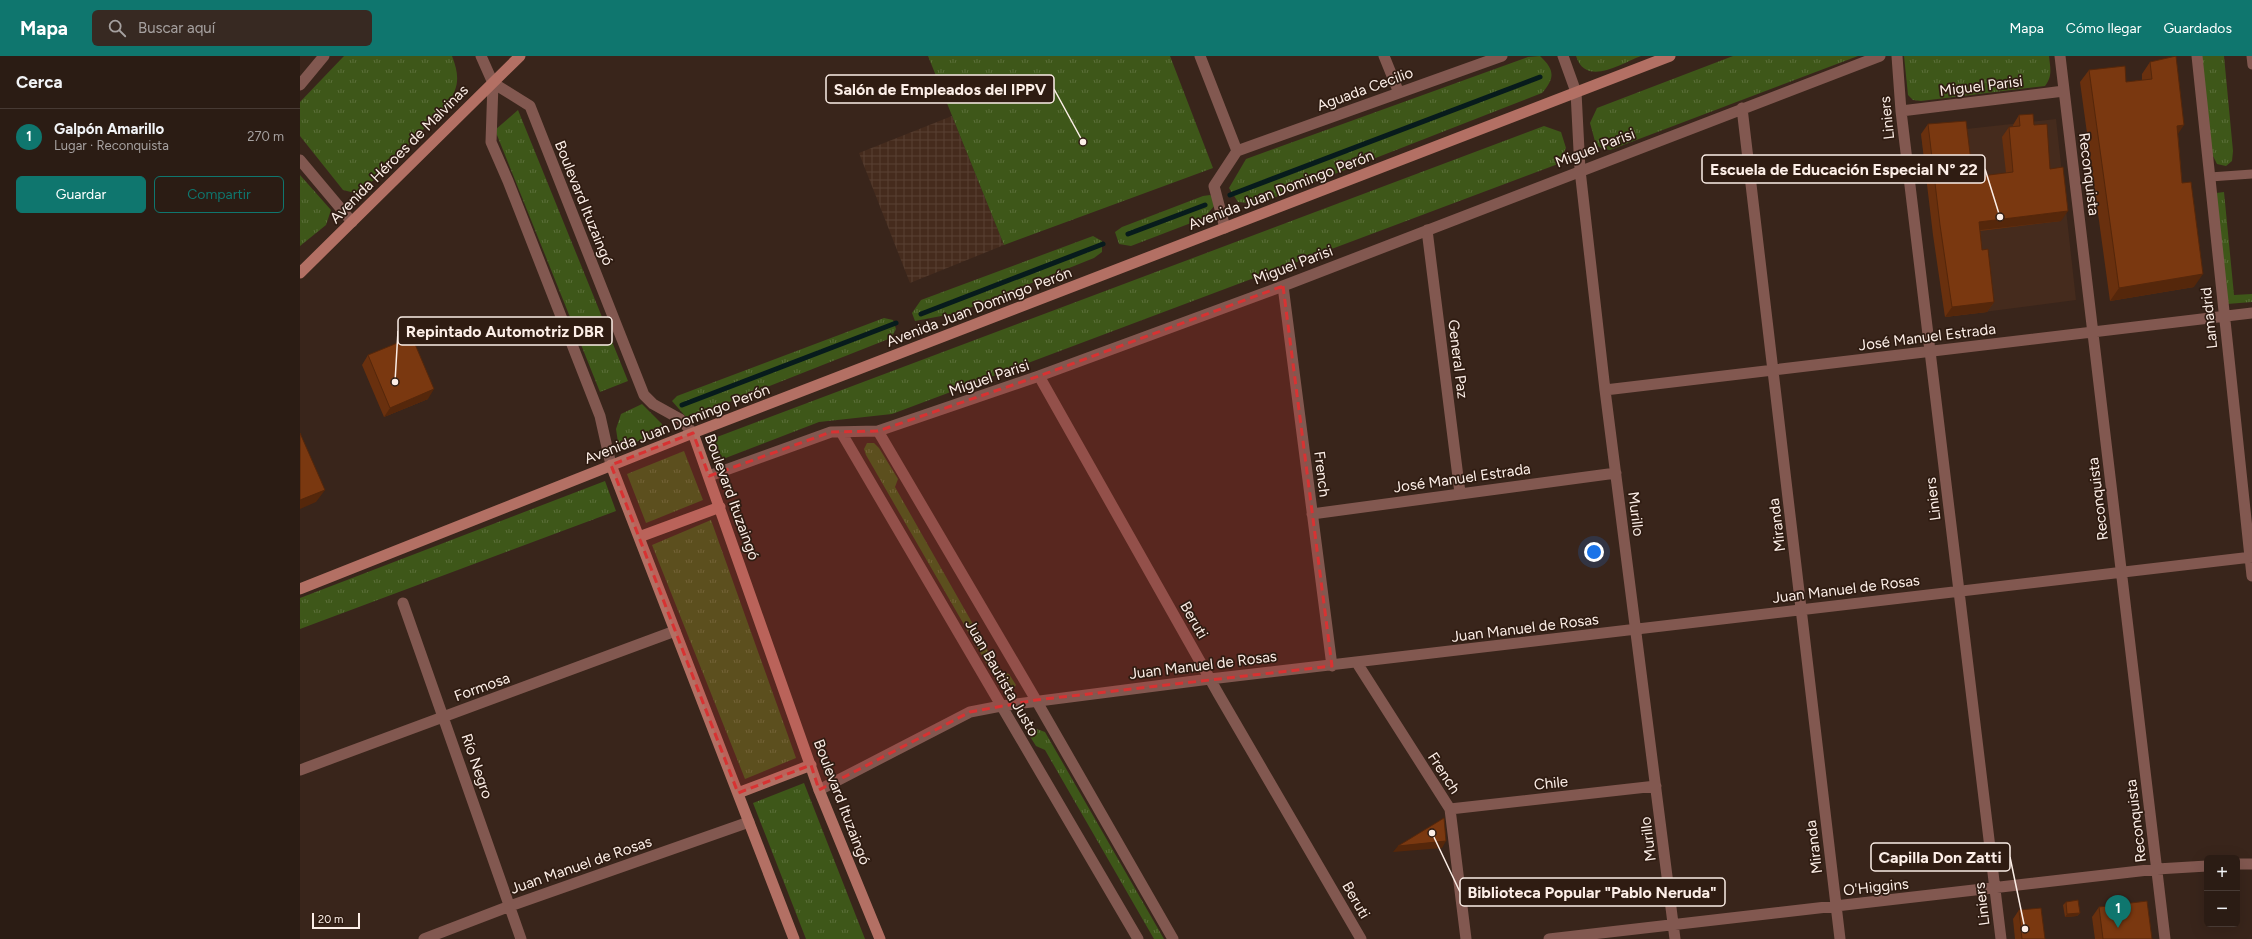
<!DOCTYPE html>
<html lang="es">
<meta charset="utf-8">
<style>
:root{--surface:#2b1c14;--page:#372922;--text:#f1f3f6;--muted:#a6a1a0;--line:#473a34;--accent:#0f766e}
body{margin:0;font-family:Figtree,sans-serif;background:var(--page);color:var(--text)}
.controls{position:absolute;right:12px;bottom:12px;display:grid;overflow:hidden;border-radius:6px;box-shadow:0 4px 16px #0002}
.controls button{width:36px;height:36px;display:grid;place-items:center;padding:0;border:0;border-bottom:1px solid var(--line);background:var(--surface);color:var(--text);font:20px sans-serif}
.scale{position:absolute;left:12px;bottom:10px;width:48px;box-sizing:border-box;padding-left:4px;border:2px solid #fceee7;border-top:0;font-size:11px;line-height:14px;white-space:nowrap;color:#fceee7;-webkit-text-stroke:3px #2f1c12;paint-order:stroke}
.you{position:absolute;left:1294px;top:496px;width:14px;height:14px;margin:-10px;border:3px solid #fff;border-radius:50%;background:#1a73e8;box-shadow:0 0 0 6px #1a73e833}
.badge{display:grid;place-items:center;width:26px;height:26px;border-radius:50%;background:var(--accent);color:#fff;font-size:13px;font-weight:700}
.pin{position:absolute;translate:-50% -33px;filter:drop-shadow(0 1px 2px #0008)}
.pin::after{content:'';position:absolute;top:21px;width:14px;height:12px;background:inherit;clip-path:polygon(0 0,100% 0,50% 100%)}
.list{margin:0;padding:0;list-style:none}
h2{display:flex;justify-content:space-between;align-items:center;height:52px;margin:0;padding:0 16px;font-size:17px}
h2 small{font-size:13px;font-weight:400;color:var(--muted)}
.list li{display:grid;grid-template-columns:26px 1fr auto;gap:12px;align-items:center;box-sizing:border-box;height:56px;padding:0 16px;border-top:1px solid var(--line)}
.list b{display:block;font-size:15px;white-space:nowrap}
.list p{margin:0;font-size:13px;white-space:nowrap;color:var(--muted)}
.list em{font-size:13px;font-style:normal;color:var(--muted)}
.actions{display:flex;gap:8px;padding:12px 16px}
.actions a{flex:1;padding:9px 0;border:1px solid var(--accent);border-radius:6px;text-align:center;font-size:14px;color:var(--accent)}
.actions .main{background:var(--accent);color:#fff}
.icon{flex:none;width:22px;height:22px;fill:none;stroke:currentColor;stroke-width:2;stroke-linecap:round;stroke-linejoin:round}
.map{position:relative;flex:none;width:1952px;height:883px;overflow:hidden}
header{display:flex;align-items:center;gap:24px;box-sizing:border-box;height:56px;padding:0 20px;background:var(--accent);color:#fff}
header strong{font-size:19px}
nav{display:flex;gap:22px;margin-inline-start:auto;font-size:14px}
.search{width:280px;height:36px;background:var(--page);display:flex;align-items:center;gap:10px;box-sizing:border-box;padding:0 14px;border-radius:6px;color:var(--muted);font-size:15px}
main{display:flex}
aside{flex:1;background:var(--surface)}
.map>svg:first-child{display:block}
.built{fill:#452b1d}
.industrial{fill:url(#industrial-grid)}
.grass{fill:url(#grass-tufts)}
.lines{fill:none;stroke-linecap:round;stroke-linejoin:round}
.stream{stroke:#071b1c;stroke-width:5}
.service{stroke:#825850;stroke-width:9}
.minor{stroke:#825850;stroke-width:11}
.tertiary{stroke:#825850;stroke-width:11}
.secondary{stroke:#b37064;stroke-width:11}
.wall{fill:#69300e}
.shaded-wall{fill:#55270b}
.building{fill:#7a3810;stroke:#55270b}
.marked{fill:#d83232;fill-opacity:0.2;stroke:#d83232;stroke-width:3;stroke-dasharray:8 5;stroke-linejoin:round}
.labels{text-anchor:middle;stroke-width:3.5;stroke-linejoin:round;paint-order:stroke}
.street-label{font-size:15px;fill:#fceee7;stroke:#2f1c12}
.leader{fill:none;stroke:#fceee7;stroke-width:1.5}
.callout-dot{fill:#fceee7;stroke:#2f1c12;stroke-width:1.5}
.callout{fill:#2f1c12;stroke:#fceee7;stroke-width:1.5}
.callout-label{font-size:16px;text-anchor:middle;font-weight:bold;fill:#fceee7}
</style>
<header>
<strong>Mapa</strong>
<div class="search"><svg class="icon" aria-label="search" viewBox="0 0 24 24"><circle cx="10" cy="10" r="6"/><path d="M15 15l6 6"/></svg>Buscar aquí</div>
<nav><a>Mapa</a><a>Cómo llegar</a><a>Guardados</a></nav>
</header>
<main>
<aside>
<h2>Cerca<small></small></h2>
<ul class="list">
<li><span class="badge">1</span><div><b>Galpón Amarillo</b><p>Lugar · Reconquista</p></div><em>270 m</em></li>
</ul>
<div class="actions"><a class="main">Guardar</a><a>Compartir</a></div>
</aside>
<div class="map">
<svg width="1952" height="883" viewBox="0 0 1952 883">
<defs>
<pattern id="industrial-grid" width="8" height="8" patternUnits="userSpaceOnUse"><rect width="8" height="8" fill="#452b1d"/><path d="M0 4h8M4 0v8" fill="none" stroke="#584033"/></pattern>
<pattern id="grass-tufts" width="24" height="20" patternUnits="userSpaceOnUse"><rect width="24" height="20" fill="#3e5719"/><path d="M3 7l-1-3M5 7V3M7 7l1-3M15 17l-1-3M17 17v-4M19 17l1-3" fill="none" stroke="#5b6f3a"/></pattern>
</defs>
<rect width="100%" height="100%" fill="#39251b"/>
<path class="built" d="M1756 63 1776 244 1645 261 1621 78Z"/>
<path class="industrial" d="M652 60 704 189 610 227 559 97Z"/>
<path class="grass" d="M44 0H152C160 21 159 31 147 49L74 124 55 137 43 134 0 80V46Z
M628 0H870L913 112 704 189Z
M1240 0C1255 14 1255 22 1242 37L958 148 938 146 929 132 946 103 1228 1Z
M1276 0H1341C1320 8 1286 31 1276 0Z
M1433 0H1558L1310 94 1303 93 1296 89 1290 67 1297 52Z
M1604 0H1749C1750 11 1753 20 1745 30L1621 45 1613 44 1608 39Z
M1901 0H1924L1933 95 1932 105 1926 110 1917 108 1912 98Z
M218 54 328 325 300 336 195 74Z
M1244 70 1261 76 1266 92 1258 108 592 358 519 366 423 403 415 399 411 389 417 381Z
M0 119 31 154 26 169 0 190Z
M1924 136 1934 239 1952 238V246L1927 248 1916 137Z
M910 139 914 142 915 149 904 162 831 190 819 188 815 176 822 171 903 140Z
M793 180 802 185V196L794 202 657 257 615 265 612 257 621 244Z
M584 262 593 264 596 273 591 282 391 361H386L372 345 377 340Z
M342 348 362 368 361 376 319 393 316 373 321 358Z
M567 387H574L579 392 598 423 595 431 699 614 709 618 716 629 711 636 700 631 566 399 564 393Z
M384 395 403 444 346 467 327 418Z
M305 425 316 455 0 573V542Z
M411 464 496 702 445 723 352 489Z
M734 672 745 676 864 883H854L745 694 736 690 729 679Z
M504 727 565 883H506L453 747Z"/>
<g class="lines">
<path class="stream" d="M930 139 1240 21
M828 178 905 149
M621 258 803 188
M382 349 596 267"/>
<path class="service" d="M1951 0 1952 9
M1910 121 1952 118"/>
<path class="minor" d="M900 0 937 95 914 130 925 172
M1084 0 1099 37
M1263 0 1276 36 1280 114 1305 334 1375 883
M1597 0 1601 55 1701 883
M1760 0 1865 883
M1897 0 1952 520
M0 29 24 0
M1442 52 1540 883
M1601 55 1764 35
M937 95 1202 0
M0 104 52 166
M1127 174 1160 437
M983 230 1032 610
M739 320 919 639 1061 883
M1305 334 1952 257
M578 375 736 644 873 883
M541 376 838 883
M409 420 531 376 578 375 739 320 983 230 1580 0
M1012 458 1316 417
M103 547 221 883
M1057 607 1150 753 1166 883
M0 714 375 575
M519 734 670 656 701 650 910 623 1952 501
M1150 753 1356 730
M1937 808H1952
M124 883 210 850 449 766
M1249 883 1857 813 1907 810"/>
<path class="tertiary" d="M181 0 193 27 191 86 208 125 300 360 311 409
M193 27 230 50 344 339 353 348 380 363 393 377"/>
<path class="secondary" d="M0 217 220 0
M393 377 519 734 580 883
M311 409 494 883
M339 481 420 451
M0 533 393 377 1370 0
M438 737 511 709"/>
</g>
<path class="wall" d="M1850 6 1878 78 1882 127 1894 231 1810 245 1780 26 1789 14 1826 26 1842 24V18Z
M1719 59 1734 69 1750 113 1761 165 1680 175 1682 194 1694 246 1687 256 1645 261 1633 179 1621 78 1628 68 1673 121 1706 117 1702 81 1709 71H1713V69Z
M68 299 128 343 84 361 62 309Z
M1766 846 1780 857 1777 860 1765 861 1763 849Z
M1799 851 1852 883H1795L1792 861Z
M1719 854 1745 883H1715L1713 863Z"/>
<path class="shaded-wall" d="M1884 69 1876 81 1877 70Z
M1768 155 1761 165 1672 175 1679 166Z
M1903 218 1894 231 1810 245 1819 232Z
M1694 246 1687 256 1645 261 1652 251Z
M134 333 128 343 84 361 90 352Z
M25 434 16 446 0 453V444Z
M1146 785 1142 792 1093 796 1098 790Z
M1780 857 1777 860 1765 861 1767 858Z"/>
<path class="building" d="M1876 0 1884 69 1877 70 1882 127 1891 126 1903 218 1819 232 1789 14 1825 10 1826 26 1852 23 1850 6Z
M1733 58 1734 69 1747 68 1750 113 1763 111 1768 155 1679 166 1682 194 1688 193 1694 246 1652 251 1640 169 1628 68 1666 65 1673 121 1713 116 1709 71 1720 70 1719 59Z
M112 281 134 333 90 352 68 299Z
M0 377 25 434 0 444Z
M1144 762 1146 785 1098 790Z
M1778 844 1780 857 1767 858 1766 846Z
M1847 845 1852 883H1803L1799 851Z
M1741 852 1745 883H1722L1719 854Z"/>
<path class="marked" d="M983 230 1032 610 736 644 670 656 519 734 511 709 438 737 311 409 393 377 409 420 531 376 578 375 739 320Z"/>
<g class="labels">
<g class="street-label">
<text transform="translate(1681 30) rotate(-7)" y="5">Miguel Parisi</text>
<text transform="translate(1065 33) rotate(-20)" y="5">Aguada Cecilio</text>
<text transform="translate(1587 62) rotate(-96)" y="5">Liniers</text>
<text transform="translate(1295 92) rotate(-21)" y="5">Miguel Parisi</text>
<text transform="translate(99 98) rotate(-45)" y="5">Avenida Héroes de Malvinas</text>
<text transform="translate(1789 118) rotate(83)" y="5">Reconquista</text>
<text transform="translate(981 134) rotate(-21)" y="5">Avenida Juan Domingo Perón</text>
<text transform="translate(284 147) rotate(68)" y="5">Boulevard Ituzaingó</text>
<text transform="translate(993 209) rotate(-21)" y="5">Miguel Parisi</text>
<text transform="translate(679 251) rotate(-21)" y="5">Avenida Juan Domingo Perón</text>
<text transform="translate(1909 262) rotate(-96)" y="5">Lamadrid</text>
<text transform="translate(1627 281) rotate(-7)" y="5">José Manuel Estrada</text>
<text transform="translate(1158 303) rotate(83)" y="5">General Paz</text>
<text transform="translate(689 322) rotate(-19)" y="5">Miguel Parisi</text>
<text transform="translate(377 368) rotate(-21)" y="5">Avenida Juan Domingo Perón</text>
<text transform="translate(1022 418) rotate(83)" y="5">French</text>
<text transform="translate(1162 422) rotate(-8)" y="5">José Manuel Estrada</text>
<text transform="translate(432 441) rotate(70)" y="5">Boulevard Ituzaingó</text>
<text transform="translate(1633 443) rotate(-97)" y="5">Liniers</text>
<text transform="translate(1798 443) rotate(-97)" y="5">Reconquista</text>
<text transform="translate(1336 458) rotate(83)" y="5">Murillo</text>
<text transform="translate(1477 469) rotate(-97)" y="5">Miranda</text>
<text transform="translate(1546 533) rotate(-7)" y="5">Juan Manuel de Rosas</text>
<text transform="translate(894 564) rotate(60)" y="5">Beruti</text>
<text transform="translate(1225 572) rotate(-7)" y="5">Juan Manuel de Rosas</text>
<text transform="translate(903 609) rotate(-7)" y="5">Juan Manuel de Rosas</text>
<text transform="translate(702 622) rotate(60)" y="5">Juan Bautista Justo</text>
<text transform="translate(182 631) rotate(-20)" y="5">Formosa</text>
<text transform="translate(177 710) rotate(71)" y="5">Río Negro</text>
<text transform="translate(1144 717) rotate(57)" y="5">French</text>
<text transform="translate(1251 727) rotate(-6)" y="5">Chile</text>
<text transform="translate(542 746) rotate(69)" y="5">Boulevard Ituzaingó</text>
<text transform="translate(1836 765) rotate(-97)" y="5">Reconquista</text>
<text transform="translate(1348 783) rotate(-97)" y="5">Murillo</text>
<text transform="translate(1514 791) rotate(-97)" y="5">Miranda</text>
<text transform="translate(281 809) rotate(-19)" y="5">Juan Manuel de Rosas</text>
<text transform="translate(1576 831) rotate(-6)" y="5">O'Higgins</text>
<text transform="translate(1056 844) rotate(60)" y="5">Beruti</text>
<text transform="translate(1682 848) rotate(-97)" y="5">Liniers</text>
</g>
</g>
<path class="leader" d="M783 86L754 33M1700 161L1685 113M95 326L98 275M1725 873L1710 801M1132 777L1160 836"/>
<g class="callout-dot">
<circle cx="783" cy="86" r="4"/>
<circle cx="1700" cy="161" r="4"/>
<circle cx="95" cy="326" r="4"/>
<circle cx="1725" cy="873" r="4"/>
<circle cx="1132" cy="777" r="4"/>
</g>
<g class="callout">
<rect x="526" y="19" width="228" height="28" rx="4"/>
<rect x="1402" y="99" width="283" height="28" rx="4"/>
<rect x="98" y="261" width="214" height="28" rx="4"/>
<rect x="1571" y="787" width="139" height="28" rx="4"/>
<rect x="1160" y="822" width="265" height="28" rx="4"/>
</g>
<g class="callout-label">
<text x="640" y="39">Salón de Empleados del IPPV</text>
<text x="1544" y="119">Escuela de Educación Especial N° 22</text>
<text x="205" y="281">Repintado Automotriz DBR</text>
<text x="1640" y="807">Capilla Don Zatti</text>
<text x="1292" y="842">Biblioteca Popular "Pablo Neruda"</text>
</g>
</svg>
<div class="controls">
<button>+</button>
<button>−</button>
</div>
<div class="scale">20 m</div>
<div class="you"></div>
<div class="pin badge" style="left:1818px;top:872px">1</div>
</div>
</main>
